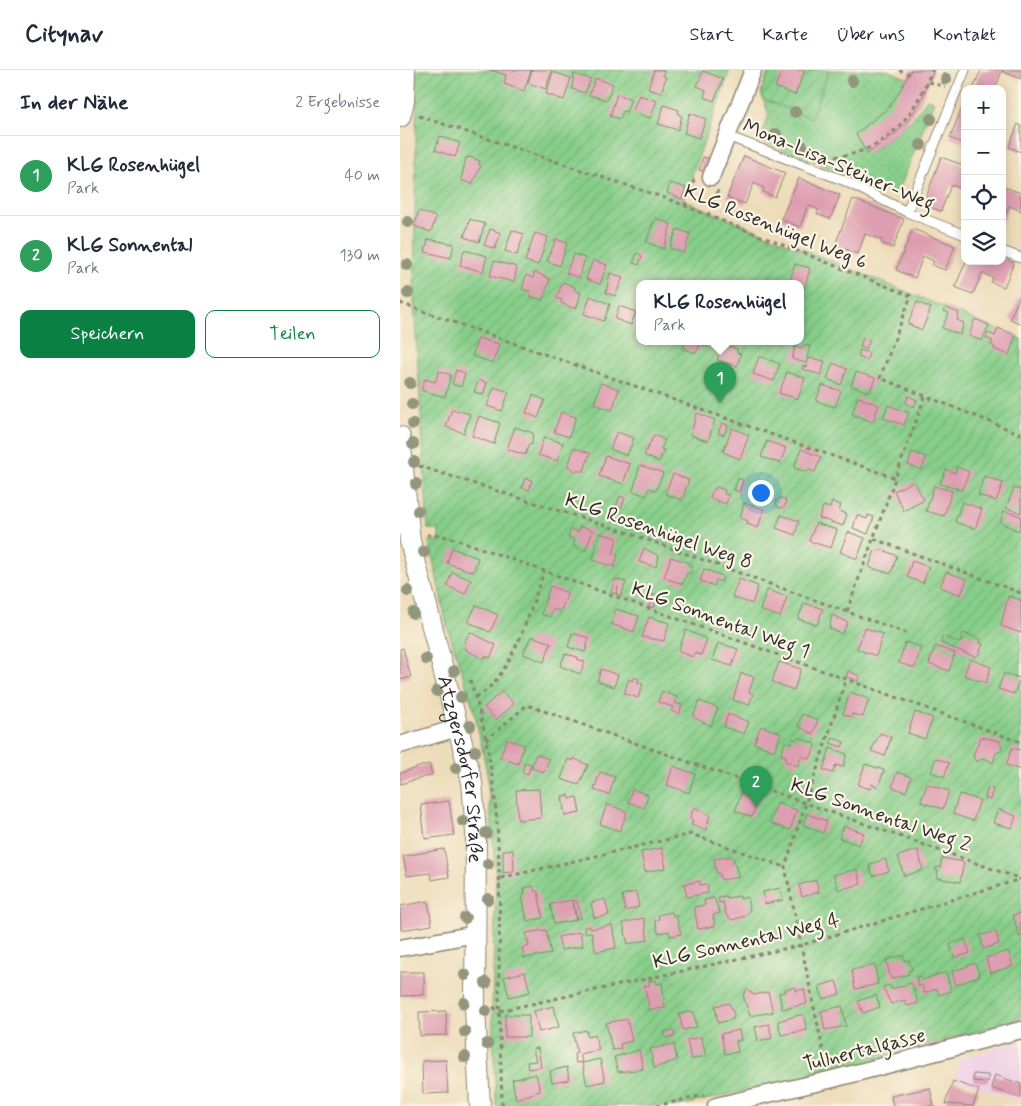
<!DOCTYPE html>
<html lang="de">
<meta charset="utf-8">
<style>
:root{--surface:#fff;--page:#f2f2f3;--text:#1f2937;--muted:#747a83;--line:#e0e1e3;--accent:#0b8043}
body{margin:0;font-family:Mynerve,sans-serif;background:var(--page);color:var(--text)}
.controls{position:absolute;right:15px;top:15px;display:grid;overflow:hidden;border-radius:10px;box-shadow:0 2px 12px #0003}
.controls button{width:45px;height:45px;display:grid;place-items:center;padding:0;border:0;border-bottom:1px solid var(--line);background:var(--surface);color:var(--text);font:25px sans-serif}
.you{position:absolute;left:360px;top:422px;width:18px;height:18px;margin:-12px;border:4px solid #fff;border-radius:50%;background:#1a73e8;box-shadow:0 0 0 8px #1a73e833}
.badge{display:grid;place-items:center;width:32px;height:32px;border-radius:50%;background:var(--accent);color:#fff;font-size:16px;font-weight:700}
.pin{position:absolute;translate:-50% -41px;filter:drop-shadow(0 1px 2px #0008)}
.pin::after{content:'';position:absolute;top:26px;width:18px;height:15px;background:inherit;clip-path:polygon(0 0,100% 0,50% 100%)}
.popup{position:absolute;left:236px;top:210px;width:168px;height:65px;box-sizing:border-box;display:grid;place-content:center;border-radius:10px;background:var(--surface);filter:drop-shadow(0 1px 4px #0005);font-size:16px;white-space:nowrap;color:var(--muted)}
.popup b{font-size:19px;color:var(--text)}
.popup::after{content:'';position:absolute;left:50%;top:100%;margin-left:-10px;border:10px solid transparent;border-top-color:var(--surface)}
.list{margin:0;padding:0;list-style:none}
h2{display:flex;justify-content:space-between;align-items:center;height:65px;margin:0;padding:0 20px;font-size:21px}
h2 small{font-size:16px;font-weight:400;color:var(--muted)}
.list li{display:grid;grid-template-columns:32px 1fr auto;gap:15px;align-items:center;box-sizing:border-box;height:80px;padding:0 20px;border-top:1px solid var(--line)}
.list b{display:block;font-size:19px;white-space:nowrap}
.list p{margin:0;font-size:16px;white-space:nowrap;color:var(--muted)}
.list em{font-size:16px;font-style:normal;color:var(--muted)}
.actions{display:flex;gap:10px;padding:15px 20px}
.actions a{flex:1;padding:11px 0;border:1px solid var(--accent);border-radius:10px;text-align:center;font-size:18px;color:var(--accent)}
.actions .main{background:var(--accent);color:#fff}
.icon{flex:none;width:28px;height:28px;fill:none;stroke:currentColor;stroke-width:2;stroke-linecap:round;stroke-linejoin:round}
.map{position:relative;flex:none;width:621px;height:1036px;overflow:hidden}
header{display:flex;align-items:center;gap:30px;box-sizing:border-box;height:70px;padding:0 25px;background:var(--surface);border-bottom:1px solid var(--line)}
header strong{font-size:24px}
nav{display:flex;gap:28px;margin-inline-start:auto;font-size:18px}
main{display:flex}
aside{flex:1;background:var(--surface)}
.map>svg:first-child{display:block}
.built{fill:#efd0e6}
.grass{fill:url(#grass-dots);stroke:#597c5a}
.garden{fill:url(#garden-furrows);stroke:#597c5a;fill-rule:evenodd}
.building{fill:#de9eb1}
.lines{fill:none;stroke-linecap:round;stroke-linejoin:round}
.service-casing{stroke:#8c8472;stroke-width:11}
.minor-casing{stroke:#8c8472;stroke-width:19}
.tertiary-casing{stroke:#8c8472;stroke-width:22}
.path{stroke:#8c8472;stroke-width:3;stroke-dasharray:4 4;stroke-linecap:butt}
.service{stroke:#fff;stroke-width:9}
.minor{stroke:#fff;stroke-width:16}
.tertiary{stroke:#fff;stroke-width:20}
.tree{fill:#92967b}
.labels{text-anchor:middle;stroke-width:4.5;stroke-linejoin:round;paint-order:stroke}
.street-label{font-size:20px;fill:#2b2b2b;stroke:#fcf5e5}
</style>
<header>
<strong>Citynav</strong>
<nav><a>Start</a><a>Karte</a><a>Über uns</a><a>Kontakt</a></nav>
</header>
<main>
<aside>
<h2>In der Nähe<small>2 Ergebnisse</small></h2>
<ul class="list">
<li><span class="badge" style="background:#2e9e5b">1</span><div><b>KLG Rosenhügel</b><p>Park</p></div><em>40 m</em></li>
<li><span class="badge" style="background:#2e9e5b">2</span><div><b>KLG Sonnental</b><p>Park</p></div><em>130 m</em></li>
</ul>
<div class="actions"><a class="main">Speichern</a><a>Teilen</a></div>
</aside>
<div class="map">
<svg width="621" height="1036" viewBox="0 0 621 1036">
<defs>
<pattern id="grass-dots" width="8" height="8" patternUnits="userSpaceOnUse" patternTransform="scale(1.25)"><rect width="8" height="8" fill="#87ce8a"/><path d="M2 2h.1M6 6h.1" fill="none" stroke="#75b177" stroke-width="1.8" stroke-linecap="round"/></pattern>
<pattern id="garden-furrows" width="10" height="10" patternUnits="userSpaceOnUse" patternTransform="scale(1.25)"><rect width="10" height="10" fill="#87ce8a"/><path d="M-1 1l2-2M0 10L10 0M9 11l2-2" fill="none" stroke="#75b177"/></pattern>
</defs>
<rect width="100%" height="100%" fill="#fcf5e5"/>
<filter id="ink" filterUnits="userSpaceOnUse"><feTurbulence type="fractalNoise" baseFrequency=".02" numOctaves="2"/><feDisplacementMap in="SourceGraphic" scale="10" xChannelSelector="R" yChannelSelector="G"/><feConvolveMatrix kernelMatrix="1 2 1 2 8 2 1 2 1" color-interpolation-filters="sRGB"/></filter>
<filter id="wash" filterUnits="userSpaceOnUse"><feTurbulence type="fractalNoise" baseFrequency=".0096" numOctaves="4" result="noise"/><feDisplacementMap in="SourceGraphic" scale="20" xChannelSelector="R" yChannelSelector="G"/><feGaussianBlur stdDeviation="1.12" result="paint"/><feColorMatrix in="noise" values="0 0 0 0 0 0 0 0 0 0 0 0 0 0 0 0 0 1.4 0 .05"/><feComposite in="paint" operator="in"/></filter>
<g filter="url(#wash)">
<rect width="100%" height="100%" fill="#eddcb9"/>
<path class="built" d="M621 971V1031L556 1009 558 989Z"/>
<path class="grass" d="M429 0H487L523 15 467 84 496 63 507 52 509 53 527 29 534 31 497 125 359 70 369 45 363 29 411 48Z"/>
<path class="garden" d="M17 0H330L283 130 621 269V949L433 1001 278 1036H96L92 937 96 808 87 702 74 640 47 556 29 471H39V460L28 459 14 231ZM240 214H400V272H240Z
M369 0H429L411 48 363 29 361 22Z"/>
<g id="blocks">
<path class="building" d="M90 0H131L124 21 104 14 106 5Z
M132 0H152L146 19 128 13Z
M254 0H264L263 6 266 7 261 23 248 19Z
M382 0H405L395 25 375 17Z
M511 0H534L520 33 507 52 496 63 467 84 456 64 489 37 500 21Z
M581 0H621V9L602 1 595 19H573Z
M303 1 323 9 314 31 304 27 306 20 297 16Z
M153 2 171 8 164 30 146 24Z
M174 4 191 9 185 23 172 19Z
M195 8 213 14 207 30 189 25Z
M217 24 231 29 226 42 223 41 220 49 210 46Z
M239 25 257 31 250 48 232 42Z
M565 30V74L550 68Z
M264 35 279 40 278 44 282 46 278 60 258 54Z
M290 43 306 49 299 68 284 63Z
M618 54 621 56V82L609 77Z
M40 66 60 73 55 87 35 80Z
M344 86 385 103 375 127 363 122 364 118 354 113 345 134 327 127Z
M70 87 80 91 79 95 81 96 72 114 61 110 66 88Z
M303 87 310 89 305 102 299 100Z
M541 87 565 96V120L551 115 541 141 523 135Z
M399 108 440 125 430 149 417 144 419 140 408 135 400 157 381 149Z
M270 113 286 118 282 129 267 123Z
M602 116 621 123V141L609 136 602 154Z
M453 129 504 149 493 178 481 173 482 170 465 164 458 184 435 175Z
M19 141 36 147 31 162 14 156Z
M255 148 271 154 264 179 246 172Z
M70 149 85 154 79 172 64 167Z
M90 159 101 163 95 179 84 175Z
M277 159 290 164 284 183 270 178Z
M513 159 555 176 545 200 532 195 534 191 523 186 515 208 496 200Z
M112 160 124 164 117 185 105 181Z
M135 163 148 167 138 195 125 191Z
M28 169 54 174 51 188 25 182Z
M156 169 167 173 160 196 147 191Z
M64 180 87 186 83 202 60 195Z
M237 183 242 186 239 195 233 193Z
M174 184 185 188 179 208 166 203Z
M602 188 614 193 604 217 591 212 593 208 582 203 573 224 555 217 566 191H602Z
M193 190 207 195 200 214 186 209Z
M94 191 117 197 114 212 90 206Z
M395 194 410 198 404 220 400 219V214H389Z
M135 202 150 209 143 230 129 226 131 222 122 219 126 205 133 208Z
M210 203 223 207 215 226 206 223Z
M163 212 175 217 174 220 181 223 176 239 167 236 161 233 162 230 156 228Z
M621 223V254L610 249Z
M190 226 210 234 204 251 184 244Z
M517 232 531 238 522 260 508 254Z
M219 236 236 242 231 255 215 249Z
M546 238 559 243 557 250 564 253 560 265 542 258 549 243 544 241Z
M575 249 589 255 582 271 569 266Z
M598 258 616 265 609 285 594 279 595 277 591 275 593 271 586 268 588 263 595 266Z
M78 268 99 274 93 293 72 286Z
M463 268 470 270 466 279 460 277Z
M285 272H309L307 277 301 274 296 283 283 278Z
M321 273 325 275 324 277 326 275 337 279V283L341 284 337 296 317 290 321 279 319 278Z
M404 275 410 276 406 293 392 289 395 276 403 278Z
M460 280 469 283 467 290 458 287Z
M359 286 380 294 374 311 353 304Z
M409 288 425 291 421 305 402 299 403 296 407 297Z
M433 293 447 299 441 315 427 309Z
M56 300 65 303 61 317 52 314Z
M39 301 51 305 45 327 21 320 25 309 35 312Z
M387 302 405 308 398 329 379 323Z
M456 302 475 308 470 322 451 316Z
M79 310 87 313 83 325 74 322Z
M201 313 219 319 212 340 194 334Z
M422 315 441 321 435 337 416 331Z
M94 317 109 322 102 341 87 336Z
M133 325 145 330 138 348 126 343Z
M508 326 517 330 514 337 506 333Z
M458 327 479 335 473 352 452 344Z
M488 335 509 343 504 355 483 348Z
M52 339 70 344 64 363 46 357Z
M161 342 176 347 169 367 154 362Z
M297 343 315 350 308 371 290 365Z
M79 346 100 353 94 374 72 366Z
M322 353 328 355 324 365 318 363Z
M115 357 133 363 132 375 129 374 125 385 107 379Z
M332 358 349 365 340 389 323 382Z
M217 362 234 368 227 386 210 379Z
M254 365 265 370 261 379 264 380 259 392 244 385Z
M144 367 163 373 157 391 138 385Z
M367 371 386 378 380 393 361 387Z
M174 378 190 383 184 401H175L168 396Z
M401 379 421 387 415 402 408 399 407 402 394 398Z
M512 382 526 387 522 400 508 395Z
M206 386 230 394 223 414 199 406Z
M240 395 263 403 256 421 249 418 246 426 233 421Z
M557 397 569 402 562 420 540 414 546 399 555 403Z
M273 404 289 410 282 430 265 424Z
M584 406 603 413 596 431 578 425Z
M125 408 132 410 129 420 122 418Z
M338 408 343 410 339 422 334 420Z
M514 411 524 430 504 441 494 421Z
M534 416 552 421 544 446 526 441Z
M316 417 325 420 324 424 329 425 326 434 310 428 313 419 315 420Z
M614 418 621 420V443L606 438Z
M220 426 225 428 221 438 216 436Z
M376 433a5 5 0 1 1 10 0a5 5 0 1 1-10 0Z
M432 432 441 435 439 441 447 444 443 456 419 448 423 436 430 438Z
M562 432 582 439 575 459 555 452Z
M344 433 364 439 358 458 347 454 348 451 340 448Z
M604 441 621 446 620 459 618 461 600 452Z
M381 445 399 451 395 465 376 458Z
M457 445 467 449 468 445 474 447 468 464 453 458Z
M416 453 437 460 431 478 409 471Z
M180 456 193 461 185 481 173 476 175 470 168 467 171 459 178 462Z
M448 462 465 468 457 489 440 482Z
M199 463 217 468 213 484 218 486 214 497 193 490Z
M52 478 78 488 73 502 47 493Z
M244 478 259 486 256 497 239 492Z
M481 479 497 486 491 504 469 497 475 480 480 481Z
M271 487 290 493 289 496 293 497 290 504 287 503 283 514 264 508Z
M512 491 529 497 523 513 507 507Z
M304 499 323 506 321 512 316 510 314 516 300 511Z
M52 502 71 510 65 524 47 516Z
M546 502 567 509 561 525 540 517Z
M215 509 226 512 221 526 216 524 218 517 216 524 211 522Z
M339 509 358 516 352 534 332 527Z
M150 516 168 523 160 542 153 539 150 547 141 544Z
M367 520 387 527 380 547 360 540Z
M253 524 258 525 254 538 249 537Z
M608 526 621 530V563L601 556Z
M404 533 423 539 417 555 398 549Z
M76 535 98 545 90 562 68 552Z
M216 539 239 546 234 562 211 554Z
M432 545 448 552 442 564 429 558Z
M249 547 269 553 264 571 242 567Z
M465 558 483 564 476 586 457 579Z
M286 560 307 569 301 585 294 583 293 587 278 581Z
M70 562 96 575 90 588 85 586 84 589 66 580 65 571Z
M172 563 189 568 185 582 168 577Z
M563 563 581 569 580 573 583 574 579 584 575 587 541 573 542 566 560 573Z
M131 566 151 573 144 592 123 584Z
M505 572 521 577 515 598 499 593Z
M318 573 338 579 332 596 312 590Z
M535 576 555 583 549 601 529 594Z
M3 578 11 607 0 610V579Z
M165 584 178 587 177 589 185 592 180 604 160 596Z
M570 589 591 597 586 613 564 605Z
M379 592 401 599 394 620 372 612Z
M201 599 218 605 214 617 197 611Z
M448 601 460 606 458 611 446 607Z
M341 603 354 607 349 622 353 624 349 635 333 630Z
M604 603 620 608 614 624 598 619Z
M235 607 239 609 237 612 243 614 238 628 224 623 229 609 233 611Z
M102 621 114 634 96 650 84 637Z
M262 621 277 627 275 633 282 635 279 644 271 641 273 637 258 632Z
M450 622 469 629 463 647 452 644 451 647 443 644Z
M299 631 318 638 311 656 293 647Z
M515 642 533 648 525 669 508 663Z
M328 644 349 652 344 664 324 657Z
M402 644 418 650 413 664 398 656Z
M361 656 381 663 374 681 354 673Z
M480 663 491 667 485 686 471 681Z
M397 667 414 673 415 676 410 689 401 686 398 696 385 691 386 686 381 685 385 672 391 673 393 668 396 670Z
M581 667 600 671 603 680 596 683 593 693 584 688 576 692 573 685Z
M433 668 444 672 442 677 430 673Z
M107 669 124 675 118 694 100 687Z
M430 678 447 684 443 697 436 695 433 703 423 700Z
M612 678 621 680V700L606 695Z
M136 684 149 689 144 702 131 698Z
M173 688 188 695 179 715 161 709 168 689 173 691Z
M536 688 549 693 544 707 531 702Z
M125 692 131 694 128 704 122 702Z
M29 694 32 705 0 714V703Z
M465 694 484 700 478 717 471 714 470 719 458 715Z
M273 696 295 704 289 723 267 715Z
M200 702 215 707 209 725 194 720Z
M497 702 511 707 506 722 492 717Z
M527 714 549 721 543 739 521 732Z
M588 717 593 719 590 730 585 728Z
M139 719 141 748 118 750 116 720Z
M232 719 248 725 244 738 228 732Z
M342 721 359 727 352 747 335 741Z
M559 724 580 730 573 751 553 744Z
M169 725 170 729 177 727 180 743 165 746 162 726Z
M49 731 54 765 25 769 21 735Z
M377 733 397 740 390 760 370 753Z
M207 734 227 742 220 761 200 754Z
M294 737 310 745 306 760 291 755 293 751 290 749Z
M598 739 616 746 612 758 593 753Z
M407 744 427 751 423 763 403 755Z
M444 756 464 763 459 775 439 768Z
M262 778 266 798 245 802 241 782Z
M44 779 49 807 32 810 30 803 7 806 3 786Z
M103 780H113L114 802 103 803Z
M518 780 523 800 504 806 498 786Z
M332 786 339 807 321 810 319 803H316L314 789Z
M542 788 564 792 560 812 537 808 538 801 535 800 536 797 540 798Z
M485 789 489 801 473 806 469 795Z
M457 799 461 814 438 820 434 805Z
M416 810 419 822 402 827 399 815Z
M300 811V815L307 814 308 823 287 827 284 814Z
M133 816 135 822 138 821 143 848 127 851 122 825 125 824 124 818Z
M380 818 383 830 365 834 363 822Z
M236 822 239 837 225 841 222 825Z
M326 826 327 828 340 826V829L347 827 350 840 346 846 332 850 326 845 323 832 319 833 318 827Z
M314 828 320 843 313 845 315 856 298 859 294 837 305 835 304 830Z
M205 829 209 845 194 848 191 833Z
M172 830 176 850 154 854 150 834Z
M28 831 32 855 1 860 0 836Z
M173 831H177L181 848 177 849Z
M272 842 273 846 276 845 281 864 270 866 269 861 258 863 255 850 259 849 258 845Z
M621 843V867H619L613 845Z
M244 848 248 870 228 874 223 853Z
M212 855 216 878 196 882 191 862 185 863 184 857 190 856V859Z
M146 860 151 884 124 888 122 878 129 876 126 863Z
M180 862 183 876 161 880 158 867Z
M596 862 599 874 583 879 580 865Z
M565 869 570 883 554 888 550 874Z
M608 881 613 896 590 903 586 888Z
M503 885 505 891 509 890 512 900 508 901 509 904 491 909 486 890Z
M575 893 580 906 556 915 552 902Z
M475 895 478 914 455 919 452 900Z
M0 902H24V925L0 926Z
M125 902 130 922 109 927 104 907Z
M546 902 551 921 539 925 537 919 524 923 522 915 518 916 516 907 521 906 522 910Z
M256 910V914L262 913 265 938 250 940 244 916 250 915 249 911Z
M436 911 440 924 423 929 419 916Z
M512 913 518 933 507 936 505 930 491 934 483 917 490 915 491 919Z
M396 917V921L404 919 407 934 382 939 379 923 386 922 385 919Z
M347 919 354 925 368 922 373 942 350 946 343 925Z
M476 925 480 937 463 943 458 931Z
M329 933 334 944 333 949 318 953 315 936Z
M154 936 159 957 139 962 134 941Z
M442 936 446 956 425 960 421 941Z
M46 941 47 965 20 966 19 942Z
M293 941 297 957 283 960 279 944Z
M403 944 407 960 381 965 378 951Z
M105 945H129V967H105Z
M227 949 232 971 220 974 221 979 212 980 206 953Z
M369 954 372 968 358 971 355 957Z
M186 960 188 967 195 965 199 980 180 984 182 992 176 993 174 984 177 983 173 963Z
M274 960 275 966 265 968 264 962Z
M339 960 341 970 336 971 338 982 325 984 321 964Z
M301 967 306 986 291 989 287 970Z
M274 974 277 990 254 998 250 979Z
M138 978 141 997 128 999 127 992 136 991 133 979Z
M239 980 243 999 218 1002 214 987Z
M200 989 205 1011 187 1015 182 993Z
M46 990 48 1023 23 1024 22 991Z
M167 997 169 1010 152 1013 150 1001Z
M136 1004 140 1021 116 1029 112 1010Z
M573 1004 588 1005V1012L573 1011Z
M595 1005 621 1014V1028L591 1018Z
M553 1011 579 1020 573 1036 545 1034Z
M530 1018 534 1036H493L491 1026Z"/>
</g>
</g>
<g filter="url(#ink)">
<use href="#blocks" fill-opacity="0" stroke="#8c8472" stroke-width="1"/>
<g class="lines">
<g class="service-casing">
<path id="service" d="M327 66 443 110 507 142 565 165
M507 142 565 0
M602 181 621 188"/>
</g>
<g class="minor-casing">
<path id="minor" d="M311 107 353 0
M0 675 57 658
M0 878 76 864
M316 1036 429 1010 621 960"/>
</g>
<g class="tertiary-casing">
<g id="tertiary">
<path d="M0 47 4 31 5 0"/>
<path id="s1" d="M0 367 10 471 72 712 76 763 75 937 80 1036"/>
</g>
</g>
<path class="path" d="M499 0 510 4
M529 12 545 17
M19 46 265 128 511 226 480 308 621 364
M419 87C480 89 511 53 532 0
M285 136 294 110H296
M308 146 318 120
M0 233 495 408
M19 396 226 462 506 563
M27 465H39L58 470 621 672
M474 469 621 523
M447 541 525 326
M70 610C103 707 100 809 99 911 99 952 101 994 102 1036
M76 627C111 610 131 537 144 502
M86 670 127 635 621 809
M101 808 291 764 385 797
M93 937 99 941 402 875 621 809
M426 995 385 797 446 610
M256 1036 304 1025"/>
<use href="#service" class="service"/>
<use href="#minor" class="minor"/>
<use href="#tertiary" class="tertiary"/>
</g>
<g class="tree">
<circle cx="546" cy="9" r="6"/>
<circle cx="452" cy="11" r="6"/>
<circle cx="395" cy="42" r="6"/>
<circle cx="531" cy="49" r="6"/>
<circle cx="376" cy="64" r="6"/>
<circle cx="521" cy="75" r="6"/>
<circle cx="402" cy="76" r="6"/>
<circle cx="8" cy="152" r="6"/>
<circle cx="7" cy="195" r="6"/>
<circle cx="8" cy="223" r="6"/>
<circle cx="10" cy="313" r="6"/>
<circle cx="12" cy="334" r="6"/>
<circle cx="13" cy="354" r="6"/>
<circle cx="13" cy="374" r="6"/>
<circle cx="14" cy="392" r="6"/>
<circle cx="16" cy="414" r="6"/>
<circle cx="18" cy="441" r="6"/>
<circle cx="24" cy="482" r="6"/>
<circle cx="8" cy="521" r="6"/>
<circle cx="13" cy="543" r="6"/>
<circle cx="26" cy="589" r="6"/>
<circle cx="54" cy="601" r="6"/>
<circle cx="37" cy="621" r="6"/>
<circle cx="61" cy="627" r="6"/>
<circle cx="70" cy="656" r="6"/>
<circle cx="75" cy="681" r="6"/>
<circle cx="56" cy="698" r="6"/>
<circle cx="63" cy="751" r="6"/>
<circle cx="86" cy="763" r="6"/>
<circle cx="88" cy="794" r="6"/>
<circle cx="88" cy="829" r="6"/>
<circle cx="65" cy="848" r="6"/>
<circle cx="65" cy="905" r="6"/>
<circle cx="86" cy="913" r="6"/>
<circle cx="64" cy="933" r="6"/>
<circle cx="86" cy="941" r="6"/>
<circle cx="65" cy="962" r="6"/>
<circle cx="87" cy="974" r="6"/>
<circle cx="65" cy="987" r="6"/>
</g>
</g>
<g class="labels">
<g class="street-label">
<text transform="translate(439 94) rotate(23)" y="7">Mona-Lisa-Steiner-Weg</text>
<text transform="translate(376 156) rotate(22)" y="7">KLG Rosenhügel Weg 6</text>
<text transform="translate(259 460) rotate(19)" y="7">KLG Rosenhügel Weg 8</text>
<text transform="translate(321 549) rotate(20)" y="7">KLG Sonnental Weg 1</text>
<text dy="7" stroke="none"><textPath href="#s1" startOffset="339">Atzgersdorfer Straße</textPath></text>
<text transform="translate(481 744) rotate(19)" y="7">KLG Sonnental Weg 2</text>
<text transform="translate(346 870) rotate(-13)" y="7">KLG Sonnental Weg 4</text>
<text transform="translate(464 979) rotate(-14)" y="7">Tullnertalgasse</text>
</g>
</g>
</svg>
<div class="controls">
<button>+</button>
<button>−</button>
<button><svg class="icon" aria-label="locate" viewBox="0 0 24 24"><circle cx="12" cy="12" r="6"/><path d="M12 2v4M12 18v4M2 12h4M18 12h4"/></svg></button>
<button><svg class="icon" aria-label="layers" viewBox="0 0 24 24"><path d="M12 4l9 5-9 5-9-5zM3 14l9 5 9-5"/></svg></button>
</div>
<div class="you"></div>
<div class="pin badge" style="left:320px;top:333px;background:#2e9e5b">1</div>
<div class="popup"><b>KLG Rosenhügel</b>Park</div>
<div class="pin badge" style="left:356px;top:737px;background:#2e9e5b">2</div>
</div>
</main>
